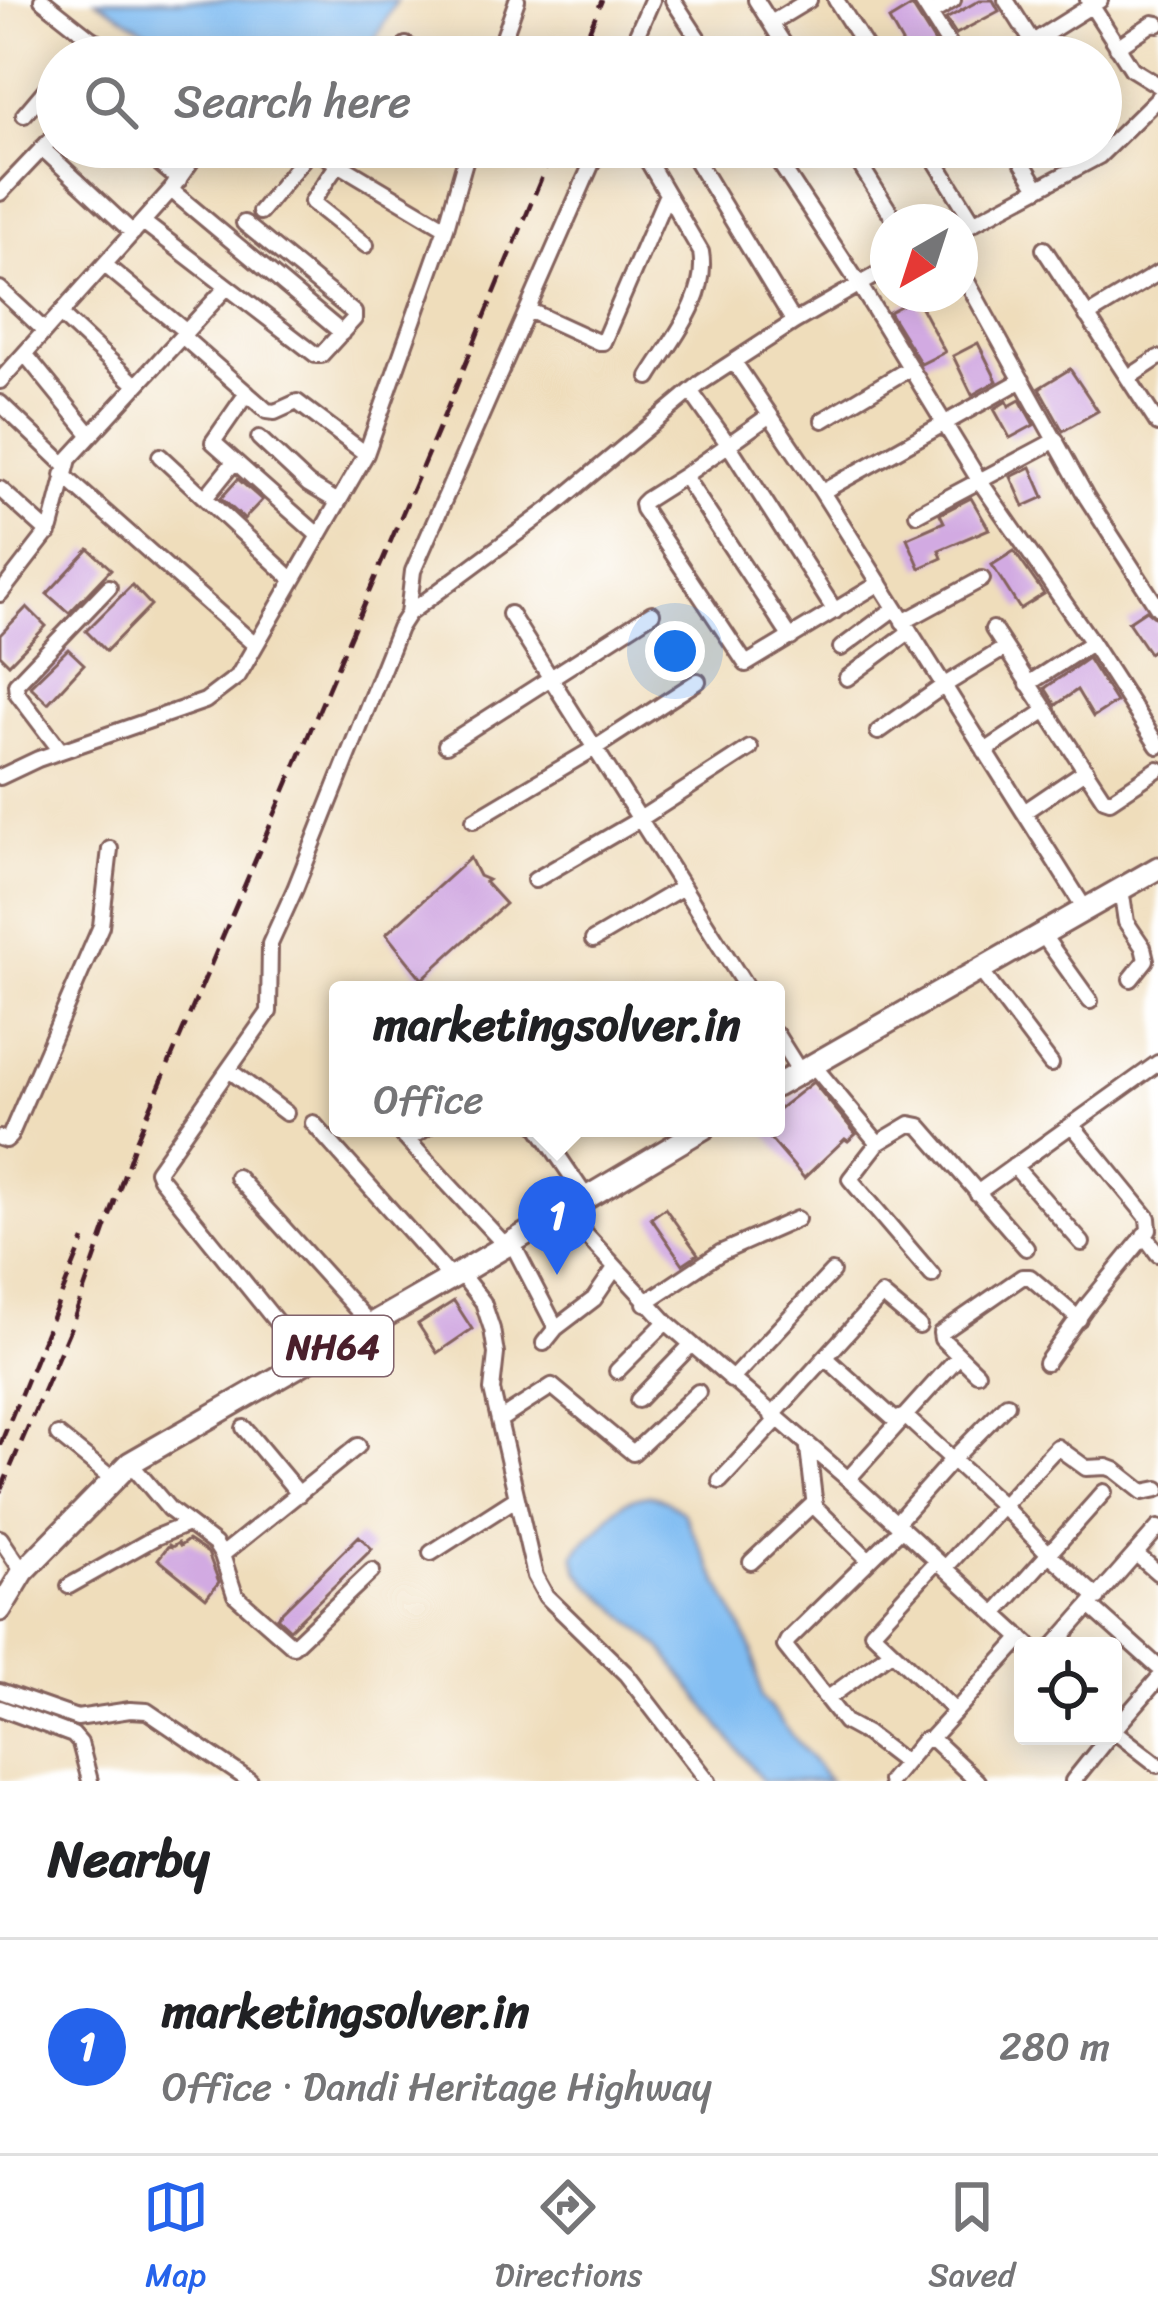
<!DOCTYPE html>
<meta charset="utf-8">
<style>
:root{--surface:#fff;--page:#f6f6f6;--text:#202124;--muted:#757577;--line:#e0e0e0;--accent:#2563eb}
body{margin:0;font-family:Sriracha,sans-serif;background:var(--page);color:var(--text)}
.controls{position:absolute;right:36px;bottom:36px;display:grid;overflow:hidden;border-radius:12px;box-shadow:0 6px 30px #0003}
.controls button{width:108px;height:108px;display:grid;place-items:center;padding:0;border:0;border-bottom:3px solid var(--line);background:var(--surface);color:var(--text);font:60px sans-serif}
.compass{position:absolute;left:870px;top:204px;width:108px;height:108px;border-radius:50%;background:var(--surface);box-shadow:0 6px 30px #0003;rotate:219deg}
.you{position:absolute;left:675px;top:651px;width:42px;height:42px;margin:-30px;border:9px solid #fff;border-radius:50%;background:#1a73e8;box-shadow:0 0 0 18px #1a73e833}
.badge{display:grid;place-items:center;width:78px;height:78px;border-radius:50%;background:var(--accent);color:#fff;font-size:39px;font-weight:700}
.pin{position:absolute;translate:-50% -99px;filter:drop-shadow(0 3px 6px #0008)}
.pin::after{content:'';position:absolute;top:63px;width:42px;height:36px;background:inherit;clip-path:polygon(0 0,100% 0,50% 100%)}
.popup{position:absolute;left:329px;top:981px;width:456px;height:156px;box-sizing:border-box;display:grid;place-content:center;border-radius:12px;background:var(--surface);filter:drop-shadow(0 3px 9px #0005);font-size:39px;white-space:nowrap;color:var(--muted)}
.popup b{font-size:45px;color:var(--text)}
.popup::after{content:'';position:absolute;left:50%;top:100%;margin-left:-24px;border:24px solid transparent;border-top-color:var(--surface)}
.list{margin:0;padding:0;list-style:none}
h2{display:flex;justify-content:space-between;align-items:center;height:156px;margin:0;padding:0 48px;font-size:51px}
h2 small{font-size:39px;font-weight:400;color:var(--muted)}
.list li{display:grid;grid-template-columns:78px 1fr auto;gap:36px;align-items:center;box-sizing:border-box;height:216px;padding:0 48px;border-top:3px solid var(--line)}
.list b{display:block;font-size:45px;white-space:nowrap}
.list p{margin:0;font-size:39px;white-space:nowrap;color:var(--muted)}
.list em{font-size:39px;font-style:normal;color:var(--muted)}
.icon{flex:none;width:66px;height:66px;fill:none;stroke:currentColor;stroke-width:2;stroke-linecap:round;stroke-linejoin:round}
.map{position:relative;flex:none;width:1158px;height:1781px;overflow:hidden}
.search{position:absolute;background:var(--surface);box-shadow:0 6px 30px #0003;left:36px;right:36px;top:36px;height:132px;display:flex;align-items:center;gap:30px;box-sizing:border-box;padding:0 42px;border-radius:66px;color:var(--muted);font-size:45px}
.sheet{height:372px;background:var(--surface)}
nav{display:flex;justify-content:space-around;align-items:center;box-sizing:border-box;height:168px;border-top:3px solid var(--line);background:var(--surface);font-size:33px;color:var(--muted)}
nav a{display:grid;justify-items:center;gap:6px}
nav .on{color:var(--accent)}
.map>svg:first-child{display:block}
.water{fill:#7fbcf2;stroke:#646e8e;stroke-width:3}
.building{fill:#d2aae2}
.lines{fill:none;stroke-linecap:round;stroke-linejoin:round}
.minor-casing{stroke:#84625d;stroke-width:20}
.trunk-casing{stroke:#84625d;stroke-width:27}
.minor{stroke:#fff;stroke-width:14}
.trunk{stroke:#fff;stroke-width:21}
.rail{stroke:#4a1f2b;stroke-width:4.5;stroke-dasharray:18 9;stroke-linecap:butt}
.labels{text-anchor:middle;stroke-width:10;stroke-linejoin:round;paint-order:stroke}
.shield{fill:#fff;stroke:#80626b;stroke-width:3}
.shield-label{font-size:36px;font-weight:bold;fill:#4a1f2b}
</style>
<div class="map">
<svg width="1158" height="1781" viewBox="0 0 1158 1781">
<rect width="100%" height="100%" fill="#fff"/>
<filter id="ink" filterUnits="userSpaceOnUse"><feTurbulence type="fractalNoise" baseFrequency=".00833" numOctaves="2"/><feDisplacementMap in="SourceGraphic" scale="24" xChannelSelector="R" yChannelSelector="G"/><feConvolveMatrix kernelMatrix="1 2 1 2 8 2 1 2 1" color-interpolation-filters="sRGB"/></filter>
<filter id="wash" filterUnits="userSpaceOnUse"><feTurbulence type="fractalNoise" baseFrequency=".004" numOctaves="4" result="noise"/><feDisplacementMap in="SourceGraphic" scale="48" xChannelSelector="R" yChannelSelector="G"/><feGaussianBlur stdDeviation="2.7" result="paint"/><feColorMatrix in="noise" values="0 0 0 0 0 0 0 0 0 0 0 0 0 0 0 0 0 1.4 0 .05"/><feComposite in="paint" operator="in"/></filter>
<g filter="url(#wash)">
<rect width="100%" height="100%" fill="#efddbb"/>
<path class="water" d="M96 0H397L365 57 312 54 310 57H188Z
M649 1495 667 1501 683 1512 752 1649 762 1698 829 1781H762L661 1648 588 1583 578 1571 574 1555C579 1545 586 1541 594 1533 615 1513 617 1499 649 1495Z"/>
<g id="blocks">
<path class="building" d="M980 0H993L999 11 956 34 946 19Z
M912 6 944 57H910L889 20Z
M916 298 945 352 921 364 889 312Z
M978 343 997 381 972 395 953 356Z
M1070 369 1098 411 1063 431 1039 388Z
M1020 400 1034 425 1010 438 994 409 1007 401 1009 406Z
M1031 467 1044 497 1024 506 1011 477Z
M238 479 262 500 244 519 221 498Z
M971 498 989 529 939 550 942 558 920 568 907 538 944 522 940 514Z
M89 549 111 569 69 613 47 594Z
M1014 551 1044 594 1020 609 992 565Z
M132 585 151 605 106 651 86 631Z
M27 607 46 626 9 664 0 655V635Z
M1146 610 1158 620V647L1149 653 1128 622Z
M68 649 84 664 48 703 30 686Z
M1088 658 1116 702 1093 717 1077 690 1056 705 1045 688Z
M470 858 479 876 488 880 485 882 505 904 422 979 386 934Z
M813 1082 856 1134 848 1141 845 1139 804 1178 761 1128H776V1111Z
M665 1208 698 1254 683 1264 651 1218Z
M454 1301 472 1329 437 1353 418 1324Z
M359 1536 372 1549 290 1629 277 1617Z
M188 1540 208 1553 219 1582 206 1598 158 1559 169 1545 172 1547 178 1543 180 1546Z"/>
</g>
</g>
<g filter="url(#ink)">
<use href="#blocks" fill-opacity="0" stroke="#84625d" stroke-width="3"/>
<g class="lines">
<g class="minor-casing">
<path id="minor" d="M42 0 90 38 120 57
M673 0 710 57
M756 0 792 57
M836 0 872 57
M921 0 957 57
M1006 0 1042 57
M1088 0 1132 69 1158 85
M930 14 953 0
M771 23 809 0
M1033 42 1100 0
M406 45 427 57
M1117 47 1153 23 1158 24
M74 57 90 38
M497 57 517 0
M627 57 652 0
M24 115 57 76
M140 147 179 180
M310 147 446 228
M635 147 649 163 701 252C709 298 672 339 649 377
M688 147 794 322
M769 147 859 284 979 480 1086 634 1158 746
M849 147 896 222
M927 147 974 223
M1013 147 1038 188
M42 148 133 233
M338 164 312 202 366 245
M171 190 342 333
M0 193 57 133
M260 212 312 148
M143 222 316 355H321L354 319V313L244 223
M960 230 1099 156 1158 98
M1044 249 1158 424
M105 265 185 331
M960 269 1087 498 1158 608
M0 289 45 331
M528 310 598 342H603L667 194
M60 314 136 385
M1087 316 1158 273
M182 336 267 411 275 412 297 402 366 454
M25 354 90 434
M734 362 822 492 1085 909
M1128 378 1158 358
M0 381 171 190 201 147
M691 392 728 444 835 611
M247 393 213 442 318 535
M0 403 66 466
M770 415 684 476 646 500 642 504 643 509 746 664 880 583
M823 420 910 368
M259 438 308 484 338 502
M160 456 292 579
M63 475 255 645
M684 476 791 638
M0 489 49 533
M822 492 1022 380
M205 498 234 462
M917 514 1056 440
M0 594 51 528 69 459 227 287
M408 614 413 571 599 147
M510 614 748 990
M903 622 982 579
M993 629 1104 799 1110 801 1158 769
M841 648 895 608
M847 678 909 632
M1028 684 1091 643
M878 732 943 686 1005 648
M446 745 652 613
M61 751 17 693 16 684 109 587
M985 751 1045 711
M0 777 38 759 205 701 238 676 366 454 446 228 469 147
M1024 812 1086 770
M474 820 595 748 698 681
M535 880 640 819 750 748
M1121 889 1126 922 1143 947 1146 960 1131 979
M1042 934 1090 1001
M593 940 683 887
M980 970 1051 1064
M776 1034 800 1072
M813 1065 878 1143 910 1124 920 1126 1026 1248
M229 1070 286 1113
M313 1123 451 1278
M396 1128 505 1245
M539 1128 586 1197
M0 1138 6 1140 10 1136 101 926 110 849
M407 1140 426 1128
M878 1143 850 1179 932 1275
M1014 1166 1082 1243
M237 1177 371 1325
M977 1193 1158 1063
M563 1210 666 1322 848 1479 1030 1646
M1144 1235 1158 1254
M511 1241 556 1328
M460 1273 483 1302 492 1329 496 1354 492 1390 535 1576 546 1596 626 1674 708 1781
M645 1303 720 1253 797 1219
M544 1343 556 1328 594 1299 615 1268
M826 1358 895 1420 905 1416 1003 1506 1048 1553 1098 1598
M308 1361 160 1178 157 1171 269 1012 270 944 295 889 399 628 408 614 551 508 702 382 794 322 888 268
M1046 1363 1086 1307 1149 1230 1148 1218 1072 1125
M617 1371 666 1322
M977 1373 942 1339 941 1333 1022 1277H1030L1079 1319
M731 1380 832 1272
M638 1400 691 1345
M772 1416 882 1295 919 1326
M501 1419 552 1386 633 1453 698 1392
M244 1428 299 1494
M58 1435 114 1480
M808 1448 815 1507 869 1560
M130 1463 169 1509 215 1544 222 1555 235 1595 293 1646 372 1571
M848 1479 959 1356
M720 1481 776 1421
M896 1523 952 1460 1007 1404
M902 1528 788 1640 785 1646 845 1722 867 1734 905 1763
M0 1538 23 1572
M431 1553 517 1498
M1136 1554 1158 1573
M222 1555 358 1446
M937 1561 872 1632 955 1711
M751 1562 814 1503
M945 1568 1057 1447 1086 1468 1107 1467 1115 1470 1143 1492 1158 1489
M69 1586 156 1537 188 1524
M1090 1606 1158 1667
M995 1614 1104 1492
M1054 1646 1158 1528
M0 1691 77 1718 130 1710 147 1711 250 1781
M827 1699 891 1652
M0 1708 73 1735 80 1743 90 1781
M1113 1731 1158 1679
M1114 1731 1158 1765
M890 1781 923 1741 931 1738
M977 1781 931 1738 1022 1638
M1073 1781 1109 1736"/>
</g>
<g class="trunk-casing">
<path id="trunk" d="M776 1086 1158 868
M0 1610 23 1572 130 1463 460 1273 704 1128"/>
</g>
<use href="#minor" class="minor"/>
<use href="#trunk" class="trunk"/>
<path class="rail" d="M578 57 602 0
M0 1445 84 1240
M0 1492 72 1324 136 1141 454 392 554 147"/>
</g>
</g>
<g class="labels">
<rect class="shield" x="273" y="1316" width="120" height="60" rx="9"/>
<g class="shield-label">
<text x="333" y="1359">NH64</text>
</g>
</g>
</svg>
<div class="controls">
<button><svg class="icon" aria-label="locate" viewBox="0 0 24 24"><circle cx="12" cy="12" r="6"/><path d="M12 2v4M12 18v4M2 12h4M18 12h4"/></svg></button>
</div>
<svg class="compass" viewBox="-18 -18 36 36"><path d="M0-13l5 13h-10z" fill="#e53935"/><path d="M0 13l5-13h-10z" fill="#757577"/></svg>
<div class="you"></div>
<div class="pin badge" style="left:557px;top:1275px">1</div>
<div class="popup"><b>marketingsolver.in</b>Office</div>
<div class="search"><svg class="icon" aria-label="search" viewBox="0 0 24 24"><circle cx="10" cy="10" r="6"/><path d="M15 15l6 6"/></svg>Search here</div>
</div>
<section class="sheet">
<h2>Nearby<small></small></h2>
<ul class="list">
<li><span class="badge">1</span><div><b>marketingsolver.in</b><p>Office · Dandi Heritage Highway</p></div><em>280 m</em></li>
</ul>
</section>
<nav>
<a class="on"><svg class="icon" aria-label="map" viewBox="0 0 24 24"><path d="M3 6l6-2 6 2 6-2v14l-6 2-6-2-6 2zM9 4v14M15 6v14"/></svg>Map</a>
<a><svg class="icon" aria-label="directions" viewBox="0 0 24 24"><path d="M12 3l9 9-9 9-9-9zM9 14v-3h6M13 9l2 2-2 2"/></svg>Directions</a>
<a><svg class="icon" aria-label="saved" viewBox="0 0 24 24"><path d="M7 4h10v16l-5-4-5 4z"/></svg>Saved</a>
</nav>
